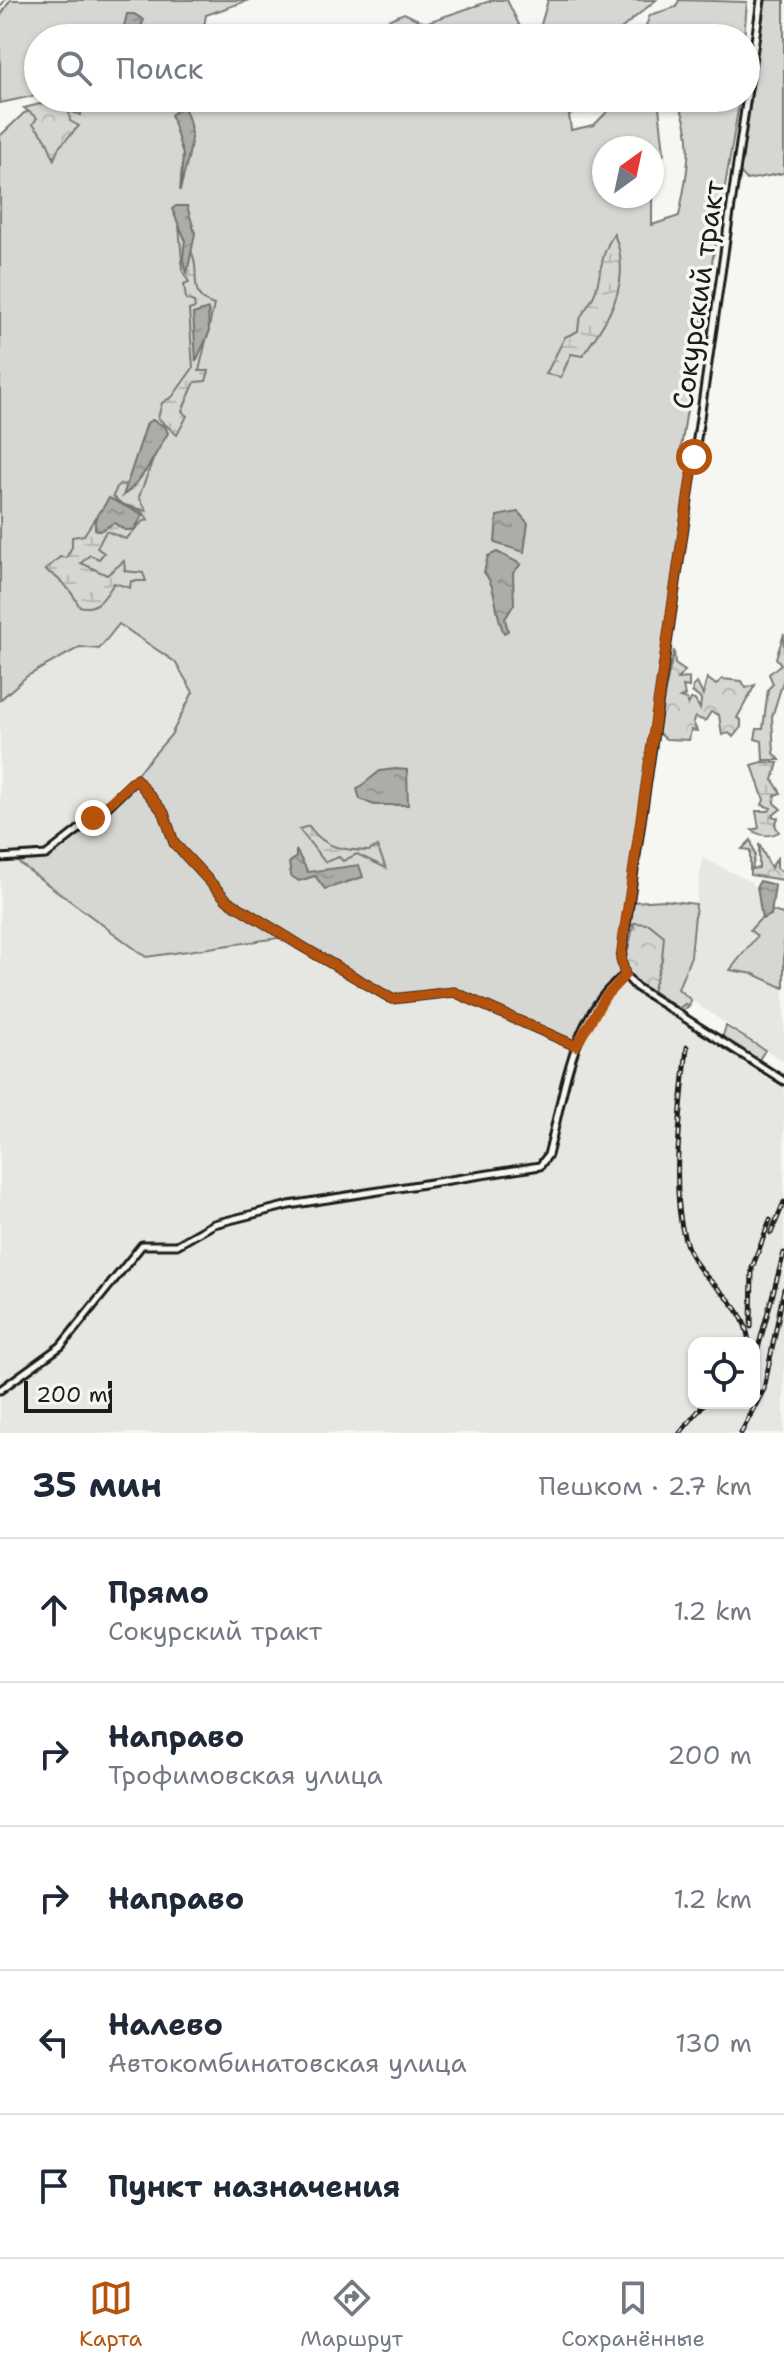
<!DOCTYPE html>
<html lang="ru">
<meta charset="utf-8">
<style>
:root{--surface:#fff;--page:#f6f6f7;--text:#1f2937;--muted:#747a83;--line:#e0e1e3;--accent:#b45309}
body{margin:0;font-family:"Shantell Sans",sans-serif;background:var(--page);color:var(--text)}
.controls{position:absolute;right:24px;bottom:24px;display:grid;overflow:hidden;border-radius:16px;box-shadow:0 2px 6px #0004}
.controls button{width:72px;height:72px;display:grid;place-items:center;padding:0;border:0;border-bottom:2px solid var(--line);background:var(--surface);color:var(--text);font:40px sans-serif}
.compass{position:absolute;left:592px;top:136px;width:72px;height:72px;border-radius:50%;background:var(--surface);box-shadow:0 2px 6px #0004;rotate:33deg}
.scale{position:absolute;left:24px;bottom:20px;width:88px;box-sizing:border-box;padding-left:8px;border:4px solid #1c1c1c;border-top:0;font-size:22px;line-height:28px;white-space:nowrap;color:#1c1c1c;-webkit-text-stroke:6px #f6f6f2;paint-order:stroke}
.stop{position:absolute;width:24px;height:24px;margin:-18px;border:6px solid #b45309;border-radius:50%;background:#fff}
.stop.end{background:#b45309;border-color:#fff;box-shadow:0 2px 8px #0008}
.list{margin:0;padding:0;list-style:none}
h2{display:flex;justify-content:space-between;align-items:center;height:104px;margin:0;padding:0 32px;font-size:34px}
h2 small{font-size:26px;font-weight:400;color:var(--muted)}
.list li{display:grid;grid-template-columns:52px 1fr auto;gap:24px;align-items:center;box-sizing:border-box;height:144px;padding:0 32px;border-top:2px solid var(--line)}
.list b{display:block;font-size:30px;white-space:nowrap}
.list p{margin:0;font-size:26px;white-space:nowrap;color:var(--muted)}
.list em{font-size:26px;font-style:normal;color:var(--muted)}
.icon{flex:none;width:44px;height:44px;fill:none;stroke:currentColor;stroke-width:2;stroke-linecap:round;stroke-linejoin:round}
.map{position:relative;flex:none;width:784px;height:1433px;overflow:hidden}
.search{position:absolute;background:var(--surface);box-shadow:0 2px 6px #0004;left:24px;right:24px;top:24px;height:88px;display:flex;align-items:center;gap:20px;box-sizing:border-box;padding:0 28px;border-radius:44px;color:var(--muted);font-size:30px}
.sheet{height:824px;background:var(--surface)}
nav{display:flex;justify-content:space-around;align-items:center;box-sizing:border-box;height:112px;border-top:2px solid var(--line);background:var(--surface);font-size:22px;color:var(--muted)}
nav a{display:grid;justify-items:center;gap:4px}
nav .on{color:var(--accent)}
.map>svg:first-child{display:block}
.built{fill:#e6e6e2;fill-rule:evenodd}
.green{fill:#d6d6d2;stroke:#797977;stroke-width:2;fill-rule:evenodd}
.forest{fill:url(#forest-crowns);stroke:#797977;stroke-width:2}
.wetland{fill:url(#wetland-marsh);stroke:#797977;stroke-width:2}
.water{fill:url(#water-ripples);stroke:#727271;stroke-width:2}
.lines{fill:none;stroke-linecap:round;stroke-linejoin:round}
.stream{stroke:#727271;stroke-width:2}
.minor-casing{stroke:#1c1c1c;stroke-width:11}
.minor{stroke:#f6f6f2;stroke-width:5}
.rail-casing{stroke:#1c1c1c;stroke-width:5}
.rail{stroke:#f6f6f2;stroke-width:2;stroke-dasharray:6;stroke-linecap:butt}
.route{stroke:#b45309;stroke-width:10}
.labels{text-anchor:middle;stroke-width:7;stroke-linejoin:round;paint-order:stroke}
.street-label{font-size:28px;fill:#1c1c1c;stroke:#f6f6f2}
</style>
<div class="map">
<svg width="784" height="1433" viewBox="0 0 784 1433">
<defs>
<pattern id="forest-crowns" width="20" height="18" patternUnits="userSpaceOnUse" patternTransform="scale(2)"><rect width="20" height="18" fill="#d6d6d2"/><path d="M2 6a3 3 0 1 1 6 0M12 15a3 3 0 1 1 6 0" fill="none" stroke="#b7b7b4"/></pattern>
<pattern id="wetland-marsh" width="20" height="14" patternUnits="userSpaceOnUse" patternTransform="scale(2)"><rect width="20" height="14" fill="#d6d6d2"/><path d="M1 5h8M5 5V1M11 12h8M15 12V8" fill="none" stroke="#b7b7b4"/></pattern>
<pattern id="water-ripples" width="26" height="14" patternUnits="userSpaceOnUse" patternTransform="scale(2)"><rect width="26" height="14" fill="#acaca9"/><path d="M2 4q2-2 4 0t4 0M15 11q2-2 4 0t4 0" fill="none" stroke="#939391"/></pattern>
</defs>
<rect width="100%" height="100%" fill="#f6f6f2"/>
<filter id="ink" filterUnits="userSpaceOnUse"><feTurbulence type="fractalNoise" baseFrequency=".0125" numOctaves="2"/><feDisplacementMap in="SourceGraphic" scale="16" xChannelSelector="R" yChannelSelector="G"/><feConvolveMatrix kernelMatrix="1 2 1 2 8 2 1 2 1" color-interpolation-filters="sRGB"/></filter>
<g filter="url(#ink)">
<path class="built" d="M119 624 175 662 194 692 171 735 102 809 46 852 0 856V700L27 676 80 647 99 649Z
M703 858 751 882 759 892 761 916 751 930 758 936 730 970 754 974 784 988V1062L679 992 683 969 691 956 689 946Z
M0 860H15L146 957 285 939 393 1001 455 994 571 1045 573 1050 544 1157 528 1168 289 1202 217 1221 176 1244 145 1238 60 1342 0 1387Z
M621 982 784 1083V1433H0V1394L62 1347 142 1245 175 1247 215 1225 304 1204 541 1170 548 1162 577 1047ZM694 1343H754V1403H694Z"/>
<path class="green" d="M10 0H249L206 15 202 38H38V95L0 103V17Z
M493 0H507L525 37 540 28 548 0H656L610 38H345L404 13 425 23Z
M679 0 747 2 744 38H651L644 31 650 15 676 7Z
M764 0H784V173L747 180 739 171Z
M87 98H121L128 106 143 98H587L580 111 569 115 571 130 594 125 621 98H658L664 152 652 199V225L679 216C687 174 697 137 676 98H740L685 422 680 455 694 457 621 950 625 975 601 1003 576 1046 454 992 392 999 286 937 146 957 15 860 46 855 105 809 136 779 135 776 171 735 193 692 175 662 119 624 99 649 80 647 27 676 0 700V136L24 113ZM604 148H652V196H604Z
M784 634V678L772 717 774 753 780 760H763L762 741 755 739 757 729H763L768 689 773 684 769 674 781 664 776 658Z
M664 900 696 904 691 956 678 989 691 1000 689 1006 685 1004 679 1009 652 991 662 959 635 923 631 926 629 921 632 902Z
M769 910 783 914 784 920V988L754 974 730 970 757 936 750 930Z
M726 1026 765 1050 759 1060 722 1039Z"/>
<path class="forest" d="M64 98H80L81 115 69 111 70 121 79 126 59 147 54 159 46 139 33 124 37 118 24 108Z
M674 650 675 664 685 671 677 679 689 678V687L683 686 685 696 680 698 687 700 688 705 691 699 695 700 700 709 701 699 692 692 693 686 697 683 703 695 707 678 716 685 722 679 742 681 746 688 755 685 737 718 741 720V727L733 737 729 733 722 735 719 715 711 712 705 721 695 717 693 722 697 731 691 730 689 740 666 739 656 731Z
M751 840 755 855 752 869 759 868V844L771 868 777 858V868L784 873V880L750 875V850L742 849Z
M634 923 649 924 664 936 662 959 652 991 678 1009 685 1004 689 1006 679 1012 628 976 625 963Z"/>
<path class="wetland" d="M179 226C183 235 190 246 193 256 200 273 187 298 214 305L199 371H209L206 381 195 382 182 411 187 416 177 435 158 418 162 403 173 396 193 368 189 310 195 308 194 302 186 299 184 284 189 282 183 272Z
M614 234C633 280 610 319 582 356L571 354 561 377 546 374 565 337 578 331C578 313 591 306 596 290 602 268 601 253 614 234Z
M157 449 139 497 147 511 121 504 113 496 118 485 126 484 136 467Z
M119 506C131 508 143 508 148 520L142 522 126 539 106 531 97 548 104 553 99 559 90 555 81 563 107 575 124 561 125 571 143 573 146 581H131L130 588 114 583C105 597 98 611 79 606 73 592 60 578 45 570L60 557 66 558 72 547V537L84 535 101 509 95 520 107 527 114 523 125 530 133 509Z
M762 762 778 763 773 780 781 793 775 795 774 803 781 809 772 816 778 818 775 825 779 832C770 837 760 836 752 830L759 828 756 811H769L771 808 762 805 764 800 752 765Z
M309 826C325 849 343 850 369 851L377 846 386 868 357 854 343 861 339 857 325 862 299 829Z"/>
<path class="water" d="M127 14H134L144 20 136 38H121Z
M183 106C200 135 186 161 180 191L183 155 171 115Z
M176 206H187L195 233 187 274 183 259 185 239 172 209Z
M208 309 209 333 196 361 193 314Z
M152 420 165 426 168 433C154 456 144 479 123 496L147 423Z
M109 498 143 515 134 530H125L114 523 100 531 95 529V520Z
M518 512 528 523 524 552 495 543 497 516Z
M497 552 521 564 513 573 514 604 505 619 508 631 504 633C494 613 498 589 484 572L488 556Z
M395 769 407 770 408 805H374L360 799 357 789 380 771Z
M296 850 308 872 359 865 363 877 325 889 315 876 299 881 291 876 289 863 296 857Z
M760 881 775 885 771 915 762 919 757 886Z"/>
<g class="lines">
<path class="stream" d="M0 7 5 0"/>
<g class="minor-casing">
<path id="minor" d="M761 0 621 959 625 975 636 987 784 1081
M0 858 46 855 105 809 136 779 164 813 174 843 227 900 303 947 392 999 454 992 576 1046
M0 1390 61 1346 142 1245H177L214 1224 289 1205 540 1166 548 1155C564 1096 571 1014 625 975"/>
</g>
<use href="#minor" class="minor"/>
<g class="rail-casing">
<path id="rail" d="M687 1047C682 1100 667 1205 690 1253 707 1289 744 1297 749 1343
M771 1233 784 1202
M751 1327 752 1268 770 1220
M754 1363 784 1253
M680 1433 705 1403
M741 1433 764 1389 784 1289"/>
</g>
<use href="#rail" class="rail"/>
</g>
</g>
<g class="lines" filter="url(#ink)">
<path class="route" d="M93 818 136 779 164 813 174 843 227 900 303 947 392 999 454 992 576 1046 605 997 625 975 621 959 623 939 694 457"/>
</g>
<g class="labels">
<g class="street-label">
<text transform="translate(698 295) rotate(-82)" y="10">Сокурский тракт</text>
</g>
</g>
</svg>
<div class="controls">
<button><svg class="icon" aria-label="locate" viewBox="0 0 24 24"><circle cx="12" cy="12" r="6"/><path d="M12 2v4M12 18v4M2 12h4M18 12h4"/></svg></button>
</div>
<svg class="compass" viewBox="-18 -18 36 36"><path d="M0-13l5 13h-10z" fill="#e53935"/><path d="M0 13l5-13h-10z" fill="#747a83"/></svg>
<div class="scale">200 m</div>
<div class="stop" style="left:694px;top:457px"></div>
<div class="stop end" style="left:93px;top:818px"></div>
<div class="search"><svg class="icon" aria-label="search" viewBox="0 0 24 24"><circle cx="10" cy="10" r="6"/><path d="M15 15l6 6"/></svg>Поиск</div>
</div>
<section class="sheet">
<h2>35 мин<small>Пешком · 2.7 km</small></h2>
<ul class="list">
<li><svg class="icon" aria-label="ahead" viewBox="0 0 24 24"><path d="M12 20V5M6 11l6-6 6 6"/></svg><div><b>Прямо</b><p>Сокурский тракт</p></div><em>1.2 km</em></li>
<li><svg class="icon" aria-label="right" viewBox="0 0 24 24"><path d="M7 20v-9h11M14 6l5 5-5 5"/></svg><div><b>Направо</b><p>Трофимовская улица</p></div><em>200 m</em></li>
<li><svg class="icon" aria-label="right" viewBox="0 0 24 24"><path d="M7 20v-9h11M14 6l5 5-5 5"/></svg><div><b>Направо</b></div><em>1.2 km</em></li>
<li><svg class="icon" aria-label="left" viewBox="0 0 24 24"><path d="M17 20v-9H6M10 6l-5 5 5 5"/></svg><div><b>Налево</b><p>Автокомбинатовская улица</p></div><em>130 m</em></li>
<li><svg class="icon" aria-label="arrive" viewBox="0 0 24 24"><path d="M6 21V4h12l-3 4 3 4H6"/></svg><div><b>Пункт назначения</b></div></li>
</ul>
</section>
<nav>
<a class="on"><svg class="icon" aria-label="map" viewBox="0 0 24 24"><path d="M3 6l6-2 6 2 6-2v14l-6 2-6-2-6 2zM9 4v14M15 6v14"/></svg>Карта</a>
<a><svg class="icon" aria-label="directions" viewBox="0 0 24 24"><path d="M12 3l9 9-9 9-9-9zM9 14v-3h6M13 9l2 2-2 2"/></svg>Маршрут</a>
<a><svg class="icon" aria-label="saved" viewBox="0 0 24 24"><path d="M7 4h10v16l-5-4-5 4z"/></svg>Сохранённые</a>
</nav>
